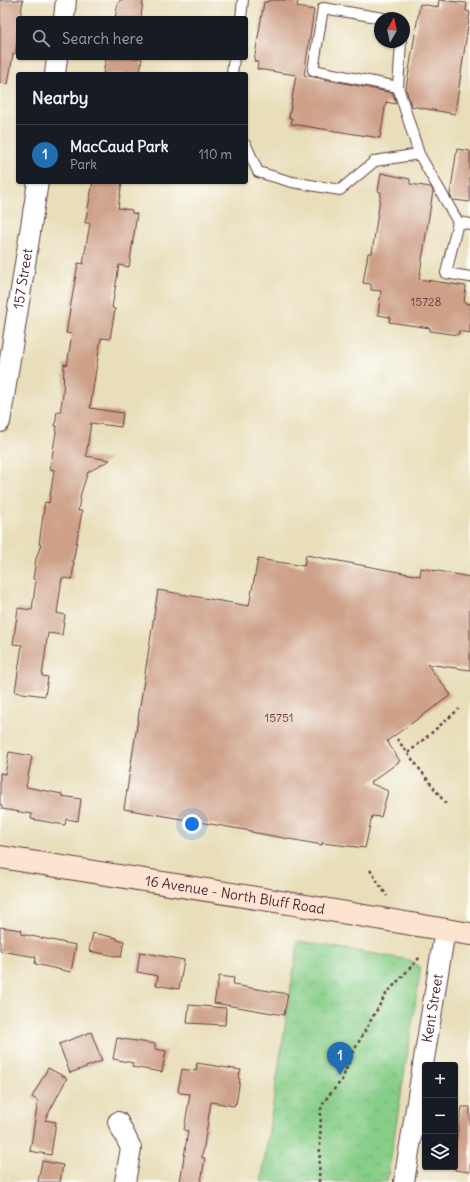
<!DOCTYPE html>
<meta charset="utf-8">
<style>
:root{--surface:#171b24;--page:#242831;--text:#f1f3f6;--muted:#9ea1a6;--line:#363941;--accent:#1f6fb2}
body{margin:0;font-family:Delius,sans-serif;background:var(--page);color:var(--text)}
.controls{position:absolute;right:12px;bottom:12px;display:grid;overflow:hidden;border-radius:4px;box-shadow:0 1px 3px #0004}
.controls button{width:36px;height:36px;display:grid;place-items:center;padding:0;border:0;border-bottom:1px solid var(--line);background:var(--surface);color:var(--text);font:20px sans-serif}
.compass{position:absolute;left:374px;top:12px;width:36px;height:36px;border-radius:50%;background:var(--surface);box-shadow:0 1px 3px #0004;rotate:9deg}
.you{position:absolute;left:192px;top:824px;width:14px;height:14px;margin:-10px;border:3px solid #fff;border-radius:50%;background:#1a73e8;box-shadow:0 0 0 6px #1a73e833}
.badge{display:grid;place-items:center;width:26px;height:26px;border-radius:50%;background:var(--accent);color:#fff;font-size:13px;font-weight:700}
.pin{position:absolute;translate:-50% -33px;filter:drop-shadow(0 1px 2px #0008)}
.pin::after{content:'';position:absolute;top:21px;width:14px;height:12px;background:inherit;clip-path:polygon(0 0,100% 0,50% 100%)}
.list{margin:0;padding:0;list-style:none}
h2{display:flex;justify-content:space-between;align-items:center;height:52px;margin:0;padding:0 16px;font-size:17px}
h2 small{font-size:13px;font-weight:400;color:var(--muted)}
.list li{display:grid;grid-template-columns:26px 1fr auto;gap:12px;align-items:center;box-sizing:border-box;height:60px;padding:0 16px;border-top:1px solid var(--line)}
.list b{display:block;font-size:15px;white-space:nowrap}
.list p{margin:0;font-size:13px;white-space:nowrap;color:var(--muted)}
.list em{font-size:13px;font-style:normal;color:var(--muted)}
.icon{flex:none;width:22px;height:22px;fill:none;stroke:currentColor;stroke-width:2;stroke-linecap:round;stroke-linejoin:round}
.map{position:relative;flex:none;width:470px;height:1182px;overflow:hidden}
.search{position:absolute;background:var(--surface);box-shadow:0 1px 3px #0004;left:16px;top:16px;width:232px;height:44px;display:flex;align-items:center;gap:10px;box-sizing:border-box;padding:0 14px;border-radius:4px;color:var(--muted);font-size:15px}
.panel{position:absolute;background:var(--surface);box-shadow:0 1px 3px #0004;left:16px;top:72px;width:232px;height:112px;border-radius:4px}
.map>svg:first-child{display:block}
.park{fill:url(#park-crowns);stroke:#68765a}
.building{fill:#cea088}
.lines{fill:none;stroke-linecap:round;stroke-linejoin:round}
.service-casing{stroke:#623c40;stroke-width:12}
.minor-casing{stroke:#623c40;stroke-width:22}
.secondary-casing{stroke:#623c40;stroke-width:24}
.path{stroke:#623c40;stroke-width:2.5;stroke-dasharray:3 3;stroke-linecap:butt}
.service{stroke:#fff;stroke-width:10}
.minor{stroke:#fff;stroke-width:20}
.secondary{stroke:#fde4d1;stroke-width:22}
.labels{text-anchor:middle;stroke-width:3.5;stroke-linejoin:round;paint-order:stroke}
.number-label{font-size:12px;fill:#6b3f42}
.street-label{font-size:14px;fill:#4a1f2b;stroke:#fdfcf7}
</style>
<div class="map">
<svg width="470" height="1182" viewBox="0 0 470 1182">
<defs>
<pattern id="park-crowns" width="20" height="18" patternUnits="userSpaceOnUse"><rect width="20" height="18" fill="#87ce88"/><path d="M2 6a3 3 0 1 1 6 0M12 15a3 3 0 1 1 6 0" fill="none" stroke="#76b076"/></pattern>
</defs>
<rect width="100%" height="100%" fill="#fdfcf7"/>
<filter id="ink" filterUnits="userSpaceOnUse"><feTurbulence type="fractalNoise" baseFrequency=".025" numOctaves="2"/><feDisplacementMap in="SourceGraphic" scale="8" xChannelSelector="R" yChannelSelector="G"/><feConvolveMatrix kernelMatrix="1 2 1 2 8 2 1 2 1" color-interpolation-filters="sRGB"/></filter>
<filter id="wash" filterUnits="userSpaceOnUse"><feTurbulence type="fractalNoise" baseFrequency=".012" numOctaves="4" result="noise"/><feDisplacementMap in="SourceGraphic" scale="16" xChannelSelector="R" yChannelSelector="G"/><feGaussianBlur stdDeviation="0.9" result="paint"/><feColorMatrix in="noise" values="0 0 0 0 0 0 0 0 0 0 0 0 0 0 0 0 0 1.4 0 .05"/><feComposite in="paint" operator="in"/></filter>
<g filter="url(#wash)">
<rect width="100%" height="100%" fill="#e8deb9"/>
<path class="park" d="M298 941 410 960 421 968 387 1182H261Z"/>
<g id="blocks">
<path class="building" d="M0 0H23L20 18H18V36L15 54H13L8 84 0 83Z
M120 0H143L141 18H115L118 3H119Z
M269 0H298L297 7 314 10 304 75 393 93 396 104 386 102 380 138 291 124 292 118H289L296 75 257 69 258 62 254 61 264 2H268Z
M439 0 467 3 466 11 470 12 455 114 411 106 406 89 420 4 438 7Z
M106 58H142L140 74H103Z
M457 149 470 151V202L453 200 450 195Z
M381 173 410 179V184L431 187 433 191 419 279 466 286 464 303 470 304V333L459 331 458 335 430 331V328L389 322 390 317 378 315 381 291 371 290V284L363 283 368 253H372L381 192 378 191Z
M93 182H122L118 208 132 210V213L137 214 129 267 119 265 112 308 115 309 110 339 101 338 90 408 123 413 121 427 91 423 86 456 110 460 88 472 81 493 78 511H82L73 563H74L72 579 62 578 57 613 65 615 62 635 48 633 42 676 48 677 45 696 15 692 22 645 13 644 18 608 32 610 36 580 33 579 36 559 41 544H39L45 502 49 503 54 470 50 469 57 426H55L57 411 60 412 63 395 64 364 67 365 72 334 66 333 78 263 83 264 90 223H85Z
M306 555 420 576 421 568 470 577V670L427 664 451 695 387 741 400 761 370 783 388 791 381 817 372 816 365 848 322 843V845L251 832V831L124 809 158 590 249 606 258 559 304 566Z
M9 752 32 756 26 787 62 794V796L81 799 78 821 66 819 65 825 31 819 32 814 2 809V806L0 805V773L5 774Z
M0 927 22 930 21 934 76 945 71 972 35 964 36 957 0 951Z
M93 933 117 938V940L124 941 121 957 89 951Z
M140 952 184 960 179 989 156 985 158 976 137 972Z
M219 976 234 978 233 985 288 994 284 1015 214 1003Z
M189 1005 226 1008 225 1025 187 1023Z
M91 1032 102 1061 70 1073 59 1044Z
M117 1038 155 1044V1049L166 1051 162 1072 132 1067 133 1063 113 1059Z
M197 1063 241 1070 238 1078 240 1079 236 1104 235 1103 234 1106 211 1102 202 1158H205L201 1182H180L188 1131 184 1130 190 1094 180 1093 178 1091 182 1069 196 1071Z
M48 1068 67 1078 45 1120 56 1122 51 1155 30 1151 38 1101 32 1097Z
M462 1107H470V1172L455 1170V1148Z
M42 1161 63 1165 60 1182H38Z"/>
</g>
</g>
<g filter="url(#ink)">
<use href="#blocks" fill-opacity="0" stroke="#623c40" stroke-width="1"/>
<g class="lines">
<g class="service-casing">
<path id="service" d="M241 18 243 0
M383 18 323 8 313 70 398 87
M401 42 398 87 419 154 458 222 446 273 470 277
M232 74 234 58
M246 145 258 172 292 182 340 190 375 161 419 154
M458 222 470 224"/>
</g>
<g class="minor-casing">
<g id="minor">
<path d="M64 18 66 0"/>
<path d="M55 74 57 58"/>
<path id="s1" d="M0 422 38 182"/>
<path d="M118 1122 131 1148 125 1182"/>
<path id="s2" d="M404 1182 445 930"/>
</g>
</g>
<g class="secondary-casing">
<g id="secondary">
<path id="s3" d="M0 857 294 904 470 934"/>
</g>
</g>
<path class="path" d="M397 739 446 804
M408 753 459 709
M370 870 387 896
M319 1182 321 1109 325 1100 342 1080 352 1054 367 1027 386 994 421 956"/>
<use href="#service" class="service"/>
<use href="#minor" class="minor"/>
<use href="#secondary" class="secondary"/>
</g>
</g>
<g class="labels">
<g class="number-label">
<text x="426" y="306">15728</text>
<text x="279" y="722">15751</text>
</g>
<g class="street-label">
<text dy="5" stroke="none"><textPath href="#s1" startOffset="145">157 Street</textPath></text>
<text dy="5" stroke="none"><textPath href="#s3" startOffset="238">16 Avenue - North Bluff Road</textPath></text>
<text dy="5" stroke="none"><textPath href="#s2" startOffset="176">Kent Street</textPath></text>
</g>
</g>
</svg>
<div class="controls">
<button>+</button>
<button>−</button>
<button><svg class="icon" aria-label="layers" viewBox="0 0 24 24"><path d="M12 4l9 5-9 5-9-5zM3 14l9 5 9-5"/></svg></button>
</div>
<svg class="compass" viewBox="-18 -18 36 36"><path d="M0-13l5 13h-10z" fill="#e53935"/><path d="M0 13l5-13h-10z" fill="#9ea1a6"/></svg>
<div class="you"></div>
<div class="pin badge" style="left:340px;top:1075px">1</div>
<div class="search"><svg class="icon" aria-label="search" viewBox="0 0 24 24"><circle cx="10" cy="10" r="6"/><path d="M15 15l6 6"/></svg>Search here</div>
<section class="panel">
<h2>Nearby<small></small></h2>
<ul class="list">
<li><span class="badge">1</span><div><b>MacCaud Park</b><p>Park</p></div><em>110 m</em></li>
</ul>
</section>
</div>
